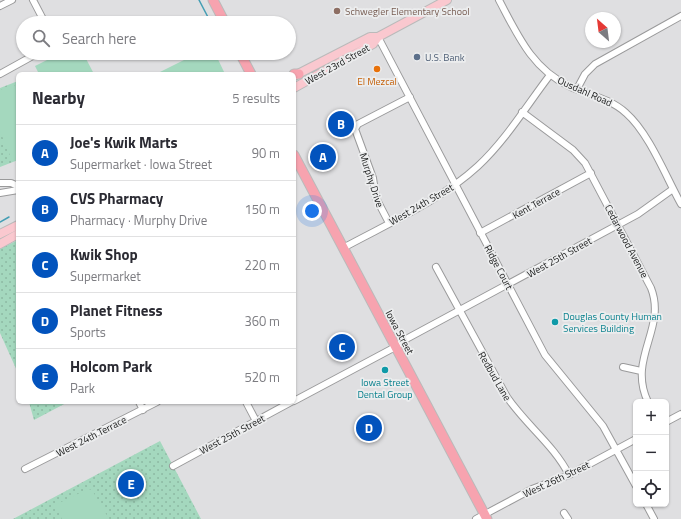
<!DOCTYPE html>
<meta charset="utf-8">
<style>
:root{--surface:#fff;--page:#f7f7f7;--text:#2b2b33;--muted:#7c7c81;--line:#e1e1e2;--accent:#0253bd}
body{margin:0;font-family:"Titillium Web",sans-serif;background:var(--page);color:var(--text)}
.controls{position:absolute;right:12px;bottom:12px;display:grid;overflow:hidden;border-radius:6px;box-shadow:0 1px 3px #0004}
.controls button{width:36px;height:36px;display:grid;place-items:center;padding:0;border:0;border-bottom:1px solid var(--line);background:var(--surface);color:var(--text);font:20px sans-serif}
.compass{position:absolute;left:585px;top:12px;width:36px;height:36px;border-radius:50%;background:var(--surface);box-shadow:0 1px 3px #0004;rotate:332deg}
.you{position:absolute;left:312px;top:211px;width:14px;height:14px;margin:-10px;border:3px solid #fff;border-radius:50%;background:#1a73e8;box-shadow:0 0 0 6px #1a73e833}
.badge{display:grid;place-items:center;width:26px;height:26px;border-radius:50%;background:var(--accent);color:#fff;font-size:13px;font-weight:700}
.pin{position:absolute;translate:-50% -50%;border:2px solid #fff;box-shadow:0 1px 4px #0006}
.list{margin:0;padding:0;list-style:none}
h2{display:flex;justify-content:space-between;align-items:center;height:52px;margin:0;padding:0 16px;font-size:17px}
h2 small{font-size:13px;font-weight:400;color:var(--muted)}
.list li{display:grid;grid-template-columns:26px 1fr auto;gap:12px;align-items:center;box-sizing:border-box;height:56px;padding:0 16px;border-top:1px solid var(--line)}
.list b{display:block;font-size:15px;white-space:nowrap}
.list p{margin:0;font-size:13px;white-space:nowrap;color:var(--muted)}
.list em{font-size:13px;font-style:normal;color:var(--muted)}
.icon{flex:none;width:22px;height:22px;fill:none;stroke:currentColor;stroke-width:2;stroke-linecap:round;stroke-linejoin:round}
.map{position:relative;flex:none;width:681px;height:519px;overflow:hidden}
.search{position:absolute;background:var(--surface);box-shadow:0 1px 3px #0004;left:16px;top:16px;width:280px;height:44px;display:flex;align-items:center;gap:10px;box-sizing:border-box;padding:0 14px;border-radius:22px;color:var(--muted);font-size:15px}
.panel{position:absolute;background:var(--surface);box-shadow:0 1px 3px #0004;left:16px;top:72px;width:280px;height:332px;border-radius:6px}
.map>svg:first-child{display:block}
.grass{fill:url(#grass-dots)}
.pitch{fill:#a4d8be}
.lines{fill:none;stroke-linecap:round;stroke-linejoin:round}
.stream{stroke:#449eb4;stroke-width:1.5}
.minor-casing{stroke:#9a9a9b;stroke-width:8}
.major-casing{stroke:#bababa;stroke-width:10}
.highway-casing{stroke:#bababa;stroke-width:11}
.minor{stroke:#fff;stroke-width:6}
.major{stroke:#fac8cf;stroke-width:8}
.highway{stroke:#f7a3af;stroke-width:9}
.education-dot{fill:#8d6e63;stroke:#ecedee;stroke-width:1.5}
.service-dot{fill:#5c6f8a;stroke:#ecedee;stroke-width:1.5}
.food-dot{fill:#e8710a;stroke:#ecedee;stroke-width:1.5}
.culture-dot{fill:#0f9aa8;stroke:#ecedee;stroke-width:1.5}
.labels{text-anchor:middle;stroke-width:3.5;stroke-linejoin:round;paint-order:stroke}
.education-label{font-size:10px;fill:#785e54;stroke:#ecedee;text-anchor:start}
.service-label{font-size:10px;fill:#4e5e75;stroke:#ecedee;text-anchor:start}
.street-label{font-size:10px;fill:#191a1a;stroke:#ecedee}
.food-label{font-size:10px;fill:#c56008;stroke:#ecedee}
.culture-label{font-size:10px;fill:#0d838f;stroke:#ecedee;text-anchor:start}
</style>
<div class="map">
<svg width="681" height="519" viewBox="0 0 681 519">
<defs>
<pattern id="grass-dots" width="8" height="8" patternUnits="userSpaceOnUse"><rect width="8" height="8" fill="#a4d8be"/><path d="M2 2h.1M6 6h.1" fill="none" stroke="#8db9a3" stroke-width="1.8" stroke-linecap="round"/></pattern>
</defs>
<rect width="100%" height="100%" fill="#dfdfe1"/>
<path class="grass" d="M18 81V160L0 167V88Z
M18 240V373L0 333V249Z
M29 402H68L34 420Z
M160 441 201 519H13Z"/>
<path class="pitch" d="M61 53H83L94 74H39L35 66Z
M198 53H215L225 74H156Z
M14 84 18 93V158L12 160 0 131V90Z
M88 489 92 490 109 519H62L55 505Z"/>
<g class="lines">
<path class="stream" d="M199 0 211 23
M226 53 229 58 231 57
M0 222 9 217"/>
<g class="minor-casing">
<path id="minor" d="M33 0 45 23
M499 0C517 34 532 69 569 86 588 95 610 98 626 113 649 133 666 177 681 204
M0 6 12 0
M378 37 545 355 603 426 636 486
M0 74 38 53
M577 89 585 74 595 64 681 16
M522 112 573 150 585 163 651 288C667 329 627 358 648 402
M0 183H11L18 186
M0 193 18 190
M389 223 376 198 373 178 355 129 358 124 410 97
M480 233 591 173
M343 248C389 223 440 201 478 166 506 140 527 105 550 75
M436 267 507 397C526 425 554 445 569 475
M395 347 408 338 638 214 673 189
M623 367 641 371
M294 401 399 345
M139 402 143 410
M246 402 256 421
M666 422 681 414
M173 466 291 402
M25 469 157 402
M646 504 654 519
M564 513 568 519
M476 519 532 489 569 475 636 439"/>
</g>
<g class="major-casing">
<path id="major" d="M294 76 370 37H378
M294 88 373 44 378 37 447 0
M0 234 18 225
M0 244 18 234"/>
</g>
<g class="highway-casing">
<path id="highway" d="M213 0 225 23
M240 53 251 74
M294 74H299
M294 155 487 519"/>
</g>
<use href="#minor" class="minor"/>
<use href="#major" class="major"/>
<use href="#highway" class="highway"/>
</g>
<circle class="education-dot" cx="337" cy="11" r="4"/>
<circle class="service-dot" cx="417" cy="57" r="4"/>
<circle class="food-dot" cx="377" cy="69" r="4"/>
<g class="culture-dot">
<circle cx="555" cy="322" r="4"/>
<circle cx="385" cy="370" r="4"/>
</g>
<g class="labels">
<g class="education-label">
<text x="345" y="15">Schwegler Elementary School</text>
</g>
<g class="service-label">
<text x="425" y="61">U.S. Bank</text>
</g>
<g class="street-label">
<text transform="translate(337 64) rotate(-29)" y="4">West 23rd Street</text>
<text transform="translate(585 91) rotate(24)" y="4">Ousdahl Road</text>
<text transform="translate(372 180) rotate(72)" y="4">Murphy Drive</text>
<text transform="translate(536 203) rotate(-29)" y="4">Kent Terrace</text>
<text transform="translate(421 204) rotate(-30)" y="4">West 24th Street</text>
<text transform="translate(627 241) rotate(62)" y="4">Cedarwood Avenue</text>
<text transform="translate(559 257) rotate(-29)" y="4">West 25th Street</text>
<text transform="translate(499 267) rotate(62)" y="4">Ridge Court</text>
<text transform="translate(400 332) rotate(62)" y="4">Iowa Street</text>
<text transform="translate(495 376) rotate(60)" y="4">Redbud Lane</text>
<text transform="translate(232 434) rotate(-28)" y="4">West 25th Street</text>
<text transform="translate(91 436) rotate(-27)" y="4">West 24th Terrace</text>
<text transform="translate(556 479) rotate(-25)" y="4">West 26th Street</text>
</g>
<g class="food-label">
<text x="377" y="85">El Mezcal</text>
</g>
<g class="culture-label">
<text x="563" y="320">Douglas County Human<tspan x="563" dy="12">Services Building</tspan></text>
<text x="385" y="386" text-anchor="middle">Iowa Street<tspan x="385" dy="12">Dental Group</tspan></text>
</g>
</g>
</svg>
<div class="controls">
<button>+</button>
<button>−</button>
<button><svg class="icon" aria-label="locate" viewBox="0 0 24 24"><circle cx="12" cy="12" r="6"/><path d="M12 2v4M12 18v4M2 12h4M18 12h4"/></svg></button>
</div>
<svg class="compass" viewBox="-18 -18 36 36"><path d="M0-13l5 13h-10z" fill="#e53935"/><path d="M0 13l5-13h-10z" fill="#7c7c81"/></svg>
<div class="you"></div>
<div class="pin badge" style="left:323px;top:157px">A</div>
<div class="pin badge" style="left:341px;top:124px">B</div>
<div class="pin badge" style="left:342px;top:347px">C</div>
<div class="pin badge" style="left:369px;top:428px">D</div>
<div class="pin badge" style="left:131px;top:484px">E</div>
<div class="search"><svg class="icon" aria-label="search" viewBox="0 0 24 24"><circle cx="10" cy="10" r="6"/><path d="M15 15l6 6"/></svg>Search here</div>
<section class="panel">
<h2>Nearby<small>5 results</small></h2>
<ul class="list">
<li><span class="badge">A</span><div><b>Joe's Kwik Marts</b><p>Supermarket · Iowa Street</p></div><em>90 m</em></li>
<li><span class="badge">B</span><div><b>CVS Pharmacy</b><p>Pharmacy · Murphy Drive</p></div><em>150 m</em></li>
<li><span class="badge">C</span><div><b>Kwik Shop</b><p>Supermarket</p></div><em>220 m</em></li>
<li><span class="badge">D</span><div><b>Planet Fitness</b><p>Sports</p></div><em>360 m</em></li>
<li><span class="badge">E</span><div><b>Holcom Park</b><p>Park</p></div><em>520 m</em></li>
</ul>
</section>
</div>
